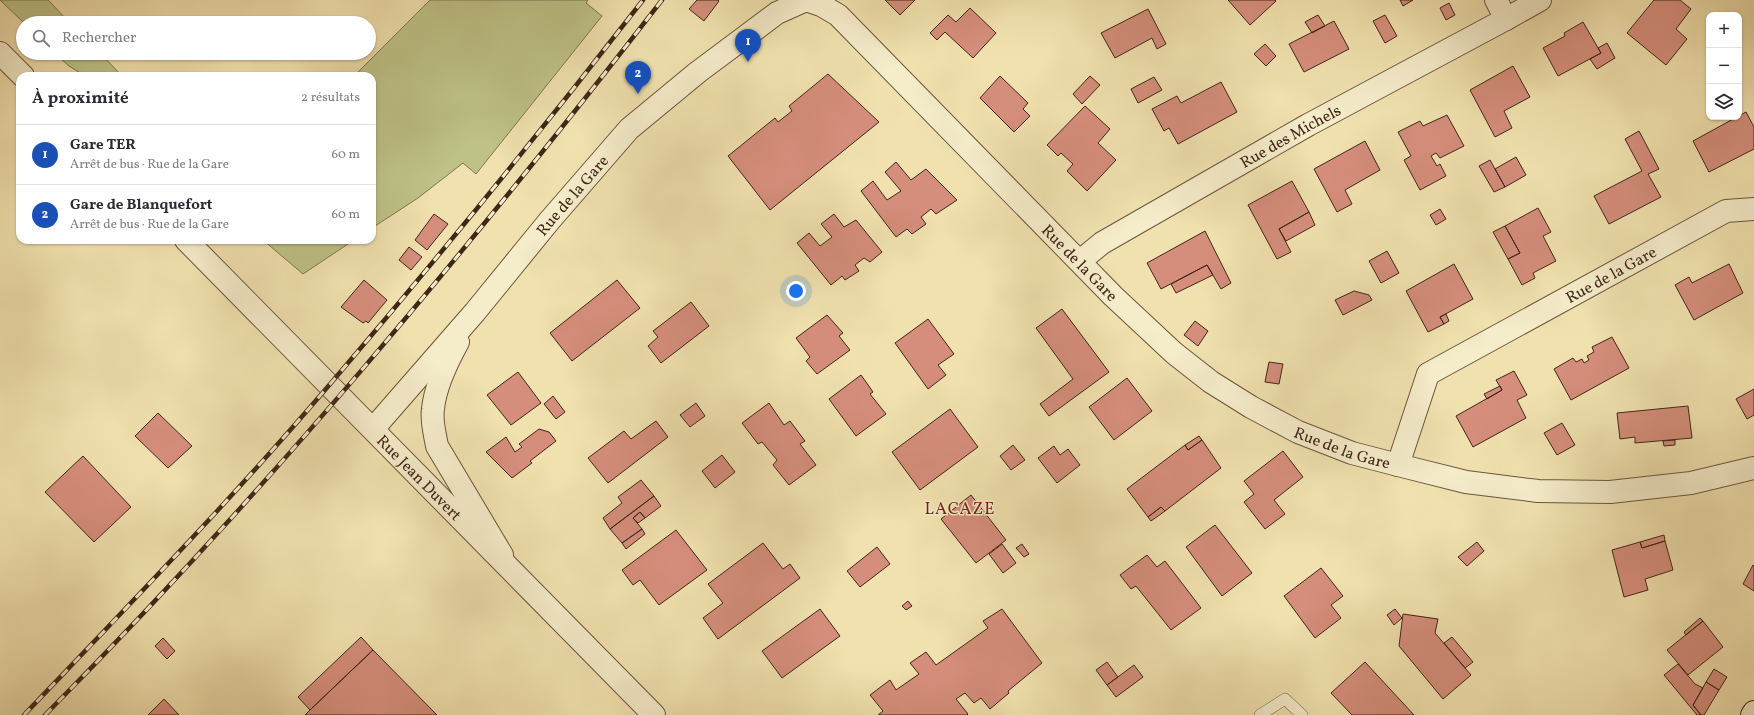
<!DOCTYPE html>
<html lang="fr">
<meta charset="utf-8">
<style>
:root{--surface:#fff;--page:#f2f2f3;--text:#2b2b33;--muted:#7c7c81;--line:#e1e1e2;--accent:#db2777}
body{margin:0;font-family:Vollkorn,serif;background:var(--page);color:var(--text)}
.controls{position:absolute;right:12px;top:12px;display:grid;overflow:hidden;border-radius:8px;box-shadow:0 1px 3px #0004}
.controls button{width:36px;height:36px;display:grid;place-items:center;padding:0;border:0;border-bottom:1px solid var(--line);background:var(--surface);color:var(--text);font:20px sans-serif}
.you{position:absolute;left:796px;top:291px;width:14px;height:14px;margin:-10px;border:3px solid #fff;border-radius:50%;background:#1a73e8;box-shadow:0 0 0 6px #1a73e833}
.badge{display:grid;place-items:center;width:26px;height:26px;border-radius:50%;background:var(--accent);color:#fff;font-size:13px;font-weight:700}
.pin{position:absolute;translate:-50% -33px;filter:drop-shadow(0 1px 2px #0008)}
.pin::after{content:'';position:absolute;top:21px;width:14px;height:12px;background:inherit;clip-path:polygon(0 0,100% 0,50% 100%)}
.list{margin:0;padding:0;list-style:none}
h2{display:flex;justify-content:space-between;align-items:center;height:52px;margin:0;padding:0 16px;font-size:17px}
h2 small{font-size:13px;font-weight:400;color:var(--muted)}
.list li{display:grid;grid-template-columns:26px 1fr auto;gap:12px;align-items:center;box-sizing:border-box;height:60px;padding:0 16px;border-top:1px solid var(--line)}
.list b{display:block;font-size:15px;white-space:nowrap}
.list p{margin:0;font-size:13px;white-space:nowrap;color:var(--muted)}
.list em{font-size:13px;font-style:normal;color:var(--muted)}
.icon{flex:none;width:22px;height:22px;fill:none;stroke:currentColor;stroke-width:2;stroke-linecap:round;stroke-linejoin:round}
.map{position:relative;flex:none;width:1754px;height:715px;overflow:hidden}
.search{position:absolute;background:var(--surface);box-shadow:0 1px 3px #0004;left:16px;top:16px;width:360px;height:44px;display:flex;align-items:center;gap:10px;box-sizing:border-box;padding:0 14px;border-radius:22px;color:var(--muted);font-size:15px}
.panel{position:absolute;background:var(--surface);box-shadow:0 1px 3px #0004;left:16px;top:72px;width:360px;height:172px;border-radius:12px}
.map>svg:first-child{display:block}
.green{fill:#bec287;stroke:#7e744e}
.building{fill:#d58e7c;stroke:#3f2616}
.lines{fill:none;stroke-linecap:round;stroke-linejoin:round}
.service-casing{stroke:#6b553c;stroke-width:12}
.minor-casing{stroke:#6b553c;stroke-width:24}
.tertiary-casing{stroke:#6b553c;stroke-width:24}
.secondary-casing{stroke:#3f2616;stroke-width:24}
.service{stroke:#f5ecca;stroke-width:11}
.minor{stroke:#f5ecca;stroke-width:22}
.tertiary{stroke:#f5ecca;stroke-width:22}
.secondary{stroke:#f5ecca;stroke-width:22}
.rail-casing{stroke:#3f2616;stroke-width:4.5}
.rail{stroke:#f5ecca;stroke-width:3;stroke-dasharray:9;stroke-linecap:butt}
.labels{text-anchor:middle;stroke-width:3;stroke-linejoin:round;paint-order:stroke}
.street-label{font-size:16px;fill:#3f2616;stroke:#f5ecca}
.neighbourhood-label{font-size:17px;letter-spacing:1px;fill:#7a1f14;stroke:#f5ecca}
</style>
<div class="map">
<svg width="1754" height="715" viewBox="0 0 1754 715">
<rect width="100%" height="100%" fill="#f0e1ae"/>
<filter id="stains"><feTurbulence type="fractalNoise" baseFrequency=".005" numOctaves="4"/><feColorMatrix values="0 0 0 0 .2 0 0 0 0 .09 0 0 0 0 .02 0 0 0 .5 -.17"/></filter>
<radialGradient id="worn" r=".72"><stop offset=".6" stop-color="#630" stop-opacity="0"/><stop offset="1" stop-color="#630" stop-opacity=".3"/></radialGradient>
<path class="green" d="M0 0H48L70 23H24Z
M430 0H588L586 3 602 16 476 174 463 163 418 198 372 228V76H354Z
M54 53H100L122 76H85L69 66Z
M263 240H354L303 274Z"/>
<path class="building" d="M697 0H718L719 1 704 21 689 9Z
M885 0H915L900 15Z
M1228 0H1275L1276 1 1250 25Z
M1400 0H1413L1403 6Z
M1654 0H1680L1691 9 1676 29 1687 39 1666 65 1627 33Z
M1449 3 1455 15 1446 20 1440 8Z
M970 8 996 33 973 58 945 32 937 40 930 33 948 15 956 22Z
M1148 9 1166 44 1157 49 1152 38 1115 58 1101 33Z
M1318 15 1325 26 1312 33 1305 22Z
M1385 15 1397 36 1385 43 1373 21Z
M1334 21 1349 49 1304 72 1289 44Z
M1583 22 1601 53 1558 76 1543 48 1565 36 1564 33Z
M1607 43 1615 58 1597 69 1590 59 1601 53 1598 48Z
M1265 44 1276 56 1266 66 1254 54Z
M1513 66 1530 97 1504 111 1512 128 1495 137 1470 90Z
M828 74 879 122 770 210 728 156 775 118 778 122 792 111 789 106Z
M1000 76 1028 103 1023 109 1030 116 1014 132 980 98Z
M1090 76 1100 85 1082 104 1073 94Z
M1154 77 1162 90 1138 103 1131 89Z
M1221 82 1237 112 1178 144 1169 128 1164 131 1152 109 1177 96 1181 103Z
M1085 106 1110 129 1098 143 1116 160 1087 191 1067 171 1073 164 1061 153 1058 156 1047 145Z
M1746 112 1754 127V149L1709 172 1693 141Z
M1447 115 1464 146 1440 158 1436 153 1431 156 1437 166 1440 164 1446 176 1420 190 1404 160 1411 156 1398 132 1420 121 1423 126Z
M1639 131 1659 169 1648 174 1661 197 1609 224 1594 196 1642 171 1625 139Z
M1365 141 1380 170 1345 190 1352 204 1337 212 1314 169Z
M1516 157 1526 175 1505 187 1495 169Z
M1490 160 1505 187 1494 192 1479 166Z
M896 162 911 180 926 169 957 200 936 214 931 209 921 217 926 224 912 234 907 229 896 237 861 191 873 181 887 200 901 191 885 172Z
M1292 181 1309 212 1279 229 1291 252 1277 259 1248 205Z
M1538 208 1551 232 1543 236 1556 261 1533 273 1535 278 1522 285 1508 259 1520 253 1505 226Z
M1440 209 1446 219 1436 225 1430 215Z
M1309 212 1315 225 1286 241 1279 229Z
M434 214 448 224 427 250 415 240Z
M834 214 844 227 856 220 882 252 870 262 864 258 855 265 859 271 845 280 842 276 831 285 797 243 809 233 820 246 832 237 821 224Z
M1505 226 1520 253 1508 259 1493 232Z
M1205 231 1231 283 1221 289 1207 265 1161 289 1147 263Z
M409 247 422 257 411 270 399 260Z
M1387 251 1399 273 1381 283 1369 261Z
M1454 264 1473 299 1440 317 1444 324 1428 332 1406 291Z
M1729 264 1743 293 1694 320 1675 285 1689 277 1692 283Z
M1207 265 1213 275 1176 293 1171 284Z
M364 280 387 300 368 323 366 321 363 323 341 307Z
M617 280 640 308 572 361 550 333Z
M1354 291 1369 295 1372 300 1343 315 1335 300Z
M691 302 709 326 661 363 648 346 658 337 653 331Z
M1062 309 1109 372 1049 416 1040 404 1073 379 1036 328Z
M1446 314 1449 321 1444 324 1440 317Z
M827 315 843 333 839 336 850 350 817 374 806 361 810 357 796 338Z
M928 319 954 354 938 365 946 375 928 389 895 343Z
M1195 321 1208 331 1198 346 1184 335Z
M1612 337 1629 368 1571 400 1554 369 1573 358 1576 362 1582 359 1584 363 1589 360 1587 356 1594 352 1592 347Z
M1269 362 1283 364 1279 384 1265 382Z
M1514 371 1527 395 1517 400 1526 418 1473 447 1456 416 1502 390 1496 380Z
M518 372 541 403 511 425 487 395Z
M861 375 873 392 870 394 886 414 856 436 829 399Z
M1127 378 1152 411 1114 440 1089 407Z
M1500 386 1502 390 1487 399 1484 394Z
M1754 389V415L1747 419 1736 399Z
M553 396 565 412 556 419 544 404Z
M696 403 705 416 690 427 680 415Z
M769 403 784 425 790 421 805 441 800 444 816 465 789 485 773 465 777 460 762 442 758 444 742 423Z
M1688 406 1692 438 1635 443V437L1620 439 1617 413Z
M950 409 978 447 920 490 892 452Z
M158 413 192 446 168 468 135 436Z
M656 421 668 437 608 483 588 458 624 431 631 439Z
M1562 423 1575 445 1557 455 1544 433Z
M539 429 549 432 556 441 530 461 532 463 512 478 486 452 506 437 515 452 522 447 519 444Z
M1199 436 1202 440 1188 450 1185 445Z
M1202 440 1221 468 1165 511 1161 507 1148 517 1127 489 1185 445 1188 450Z
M1675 440V445L1664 446 1663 441Z
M1013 445 1025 460 1011 470 1000 456Z
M1054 446 1060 455 1068 449 1080 465 1057 483 1038 458Z
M1283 451 1303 477 1274 500 1285 514 1265 529 1244 502 1254 494 1244 481Z
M722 455 735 472 715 488 702 471Z
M83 456 131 507 94 542 45 492Z
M641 480 654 496 610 529 603 518 622 503 618 497Z
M971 495 1006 540 976 563 941 519Z
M654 496 661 506 645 518 640 512 633 518 642 529 622 543 610 529Z
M1161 507 1165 511 1151 521 1148 517Z
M640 512 645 518 638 523 633 518Z
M1215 525 1252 573 1222 596 1186 547Z
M642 529 645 534 626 549 622 543Z
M676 530 707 570 659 605 640 580 633 585 622 570Z
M1664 535 1665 541 1642 548 1640 542Z
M1665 541 1673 570 1645 579 1648 590 1624 597 1612 550 1640 542 1642 548Z
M1477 542 1484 551 1467 566 1458 557Z
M763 543 783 569 790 564 800 578 718 639 703 618 723 603 708 584Z
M1002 544 1016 563 1003 573 989 554Z
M1022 544 1029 554 1024 557 1016 548Z
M877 547 890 564 860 587 847 571Z
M1147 555 1157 567 1165 561 1201 608 1171 630 1136 586 1131 589 1120 575Z
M1753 565 1754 566V591L1743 584Z
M1321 568 1343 596 1331 605 1341 618 1315 638 1284 596Z
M908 601 912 606 906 610 902 606Z
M820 609 840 636 782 678 762 651Z
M1002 609 1042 663 1008 691 1009 693 990 709 981 698 974 703 965 693 956 699 968 714 967 715H878L883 711 870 695 890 680 896 690 919 674 910 663 926 652 936 665 988 628 983 621Z
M1395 609 1402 618 1394 625 1387 615Z
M1403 614 1438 619 1435 633 1471 675 1443 699 1399 646Z
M1700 618 1703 621 1686 635 1684 632Z
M1703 621 1723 647 1688 675 1667 650Z
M361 637 373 650 310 710 298 697Z
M1452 637 1473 662 1465 668 1444 643Z
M163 638 175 651 167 659 155 646Z
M373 650 437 715H305L310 710Z
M1107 662 1118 677 1107 685 1096 670Z
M1365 662 1414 715H1352L1331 693Z
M1678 664 1695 684 1703 688 1693 705 1701 715H1697L1664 675Z
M1134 665 1143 677 1116 697 1107 685Z
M1714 669 1727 677 1719 690 1706 682Z
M1706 682 1719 690 1704 715H1701L1693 705Z
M164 699 179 715H148Z"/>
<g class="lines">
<g class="service-casing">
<path id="service" d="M1260 715 1285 699 1302 715"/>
</g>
<g class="minor-casing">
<g id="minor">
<path d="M1506 19 1540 0"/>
<path id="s1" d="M1080 261 1102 243 1308 125 1506 19 1496 0"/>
<path d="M458 342C447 362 435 387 433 409 431 421 435 434 437 446L502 555"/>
<path id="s2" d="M373 429 475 312 550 220 629 129 698 72 777 13 806 0 821 5 838 15 1113 296 1174 353 1211 382 1251 407 1298 432 1352 453 1398 465 1466 482 1538 491 1610 492 1691 483 1754 468"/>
<path id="s3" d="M1398 465 1428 374 1726 211 1754 209"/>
</g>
</g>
<g class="tertiary-casing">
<g id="tertiary">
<path d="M0 53 23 76"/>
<path id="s4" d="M186 240 654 715"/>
</g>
</g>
<g class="secondary-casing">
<path id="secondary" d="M1752 715 1754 712"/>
</g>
<use href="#service" class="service"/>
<use href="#minor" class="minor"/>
<use href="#tertiary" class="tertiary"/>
<use href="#secondary" class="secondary"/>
<g class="rail-casing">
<path id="rail" d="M24 715C128 606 233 498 331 383 438 258 542 130 643 0
M45 715C267 491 469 249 662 0"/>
</g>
<use href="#rail" class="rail"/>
</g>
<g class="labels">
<g class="street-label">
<text dy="6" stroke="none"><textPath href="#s1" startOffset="245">Rue des Michels</textPath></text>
<text dy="6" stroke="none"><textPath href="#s2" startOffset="307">Rue de la Gare</textPath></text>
<text dy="6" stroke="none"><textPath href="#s2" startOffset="996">Rue de la Gare</textPath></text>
<text dy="6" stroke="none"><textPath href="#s3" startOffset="304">Rue de la Gare</textPath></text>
<text dy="6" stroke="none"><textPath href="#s2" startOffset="1321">Rue de la Gare</textPath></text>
<text dy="6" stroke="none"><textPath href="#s4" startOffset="333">Rue Jean Duvert</textPath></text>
</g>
<g class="neighbourhood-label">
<text x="960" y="514">LACAZE</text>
</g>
</g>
<rect width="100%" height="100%" filter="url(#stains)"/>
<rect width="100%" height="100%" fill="url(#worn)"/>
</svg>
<div class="controls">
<button>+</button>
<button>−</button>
<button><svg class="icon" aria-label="layers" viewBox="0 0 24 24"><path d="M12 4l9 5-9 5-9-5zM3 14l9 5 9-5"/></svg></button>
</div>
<div class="you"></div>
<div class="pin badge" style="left:748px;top:62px;background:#1a4fb4">1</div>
<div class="pin badge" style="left:638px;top:94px;background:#1a4fb4">2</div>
<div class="search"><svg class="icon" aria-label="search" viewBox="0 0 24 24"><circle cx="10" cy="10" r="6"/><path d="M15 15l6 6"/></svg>Rechercher</div>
<section class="panel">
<h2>À proximité<small>2 résultats</small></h2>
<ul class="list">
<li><span class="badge" style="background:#1a4fb4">1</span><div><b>Gare TER</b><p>Arrêt de bus · Rue de la Gare</p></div><em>60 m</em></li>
<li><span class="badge" style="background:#1a4fb4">2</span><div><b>Gare de Blanquefort</b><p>Arrêt de bus · Rue de la Gare</p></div><em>60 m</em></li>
</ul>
</section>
</div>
